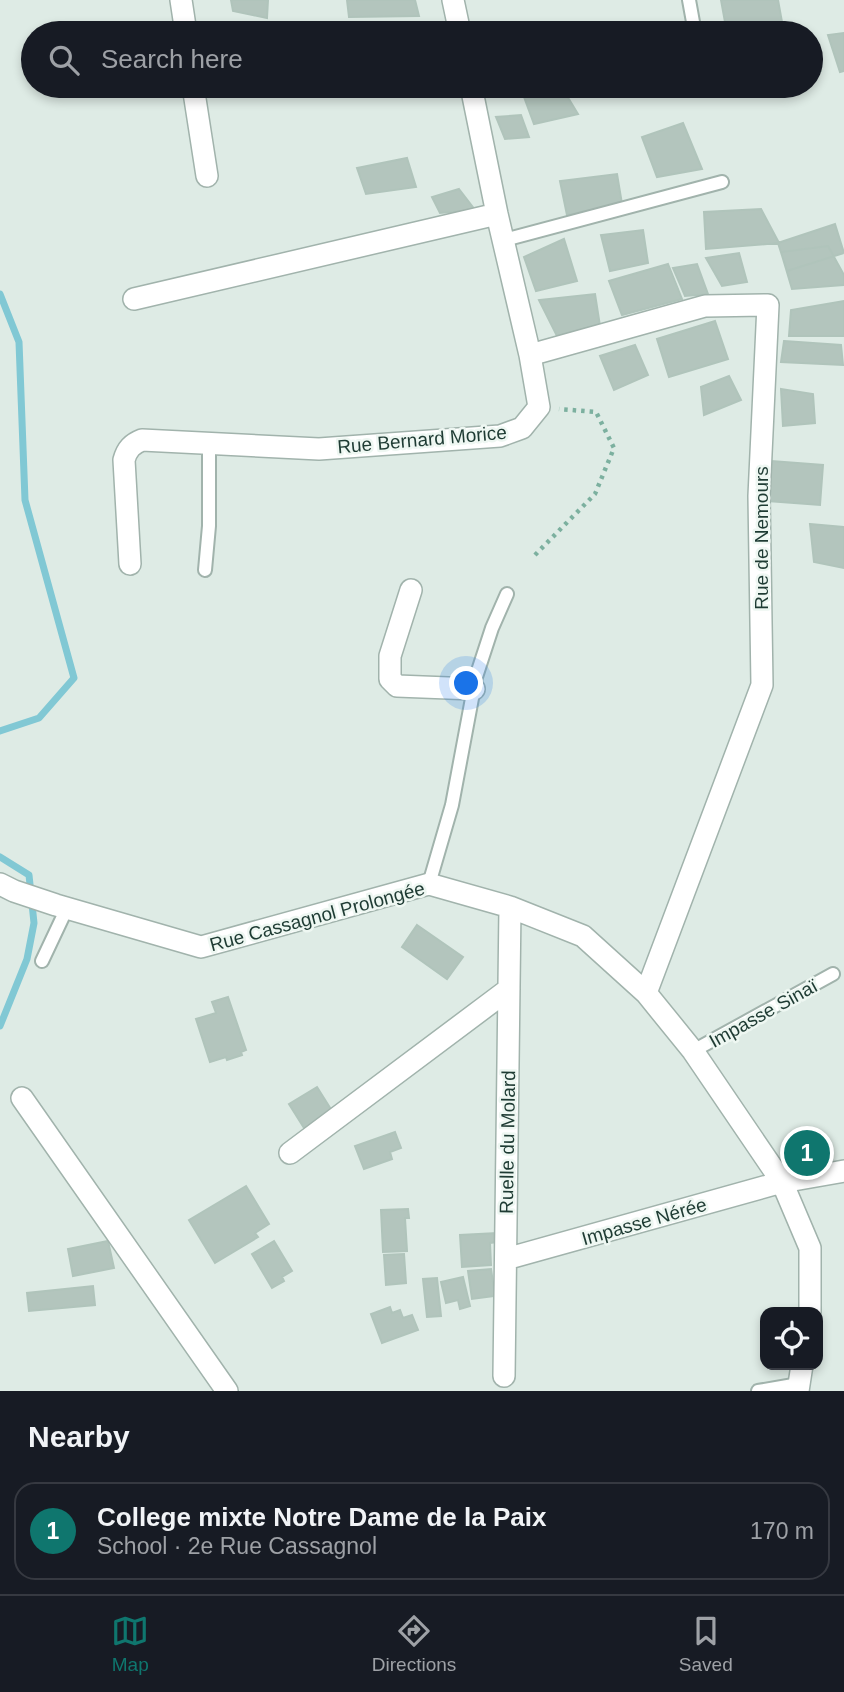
<!DOCTYPE html>
<meta charset="utf-8">
<style>
:root{--surface:#171b24;--page:#20242c;--text:#f1f3f6;--muted:#9ea1a6;--line:#363941;--accent:#0f766e}
body{margin:0;font-family:Arial,sans-serif;background:var(--page);color:var(--text)}
.controls{position:absolute;right:21px;bottom:21px;display:grid;overflow:hidden;border-radius:14px;box-shadow:0 4px 10px #0003}
.controls button{width:63px;height:63px;display:grid;place-items:center;padding:0;border:0;border-bottom:2px solid var(--line);background:var(--surface);color:var(--text);font:35px sans-serif}
.you{position:absolute;left:467px;top:684px;width:24px;height:24px;margin:-18px;border:5px solid #fff;border-radius:50%;background:#1a73e8;box-shadow:0 0 0 10px #1a73e833}
.badge{display:grid;place-items:center;width:46px;height:46px;border-radius:50%;background:var(--accent);color:#fff;font-size:23px;font-weight:700}
.pin{position:absolute;translate:-50% -50%;border:4px solid #fff;box-shadow:0 2px 7px #0006}
.list{margin:0;padding:0;list-style:none}
h2{display:flex;justify-content:space-between;align-items:center;height:91px;margin:0;padding:0 28px;font-size:30px}
h2 small{font-size:23px;font-weight:400;color:var(--muted)}
.list li{display:grid;grid-template-columns:46px 1fr auto;gap:21px;align-items:center;box-sizing:border-box;height:98px;margin:0 14px 14px;padding:0 14px;border:2px solid var(--line);border-radius:21px}
.list b{display:block;font-size:26px;white-space:nowrap}
.list p{margin:0;font-size:23px;white-space:nowrap;color:var(--muted)}
.list em{font-size:23px;font-style:normal;color:var(--muted)}
.icon{flex:none;width:38px;height:38px;fill:none;stroke:currentColor;stroke-width:2;stroke-linecap:round;stroke-linejoin:round}
.map{position:relative;flex:none;width:844px;height:1391px;overflow:hidden}
.search{position:absolute;background:var(--surface);box-shadow:0 4px 10px #0003;left:21px;right:21px;top:21px;height:77px;display:flex;align-items:center;gap:18px;box-sizing:border-box;padding:0 24px;border-radius:38px;color:var(--muted);font-size:26px}
.sheet{height:203px;background:var(--surface)}
nav{display:flex;justify-content:space-around;align-items:center;box-sizing:border-box;height:98px;border-top:2px solid var(--line);background:var(--surface);font-size:19px;color:var(--muted)}
nav a{display:grid;justify-items:center;gap:4px}
nav .on{color:var(--accent)}
.map>svg:first-child{display:block}
.lines{fill:none;stroke-linecap:round;stroke-linejoin:round}
.stream{stroke:#81c8d4;stroke-width:7}
.building{fill:#b3c5bd;stroke:#b0c4bb;stroke-width:2}
.lane-casing{stroke:#a1b3ac;stroke-width:16}
.street-casing{stroke:#a1b3ac;stroke-width:24}
.path{stroke:#7cb09f;stroke-width:4.5;stroke-dasharray:3.5 5;stroke-linecap:butt}
.lane{stroke:#fff;stroke-width:12}
.street{stroke:#fff;stroke-width:21}
.labels{text-anchor:middle;stroke-width:5;stroke-linejoin:round;paint-order:stroke}
.street-label{font-size:19px;fill:#1e3b33;stroke:#eef7f2}
</style>
<div class="map">
<svg width="844" height="1391" viewBox="0 0 844 1391">
<rect width="100%" height="100%" fill="#deebe5"/>
<g class="lines">
<path class="stream" d="M0 294 19 342 25 500 74 678 39 718 0 731
M0 857 29 875 34 923 27 959 0 1026"/>
</g>
<path class="building" d="M231 0H268L267 18 233 11Z
M347 0H415L419 16 349 17Z
M721 0H778L784 33H727Z
M844 33V71L840 72 828 35Z
M818 46 821 71 811 74V47Z
M411 86H449L453 95 413 96Z
M520 86H561L578 114 534 124Z
M521 115 529 137 505 139 496 117Z
M683 123 702 169 657 177 642 137Z
M407 158 416 187 366 194 357 168Z
M617 174 622 204 567 215 560 181Z
M459 189 475 210 440 213 432 197Z
M761 209 779 243 706 249 704 212Z
M835 224 844 253 787 271 778 243Z
M643 230 648 263 610 271 601 235Z
M564 239 577 281 536 291 524 257Z
M828 246 844 275V285L792 289 781 252Z
M739 253 747 282 722 286 706 258Z
M668 264 682 299 622 315 609 281Z
M697 264 708 294 685 296 673 268Z
M595 294 600 326 562 346 539 300Z
M844 301V336H789L791 310Z
M715 321 728 359 669 377 657 339Z
M784 341 841 345 843 365 781 362Z
M635 345 648 375 614 390 600 356Z
M729 376 741 400 704 415 701 387Z
M781 389 813 394 815 423 783 426Z
M771 461 823 465 820 505 768 501Z
M810 524 844 527V568L814 562Z
M417 925 463 957 447 979 402 947Z
M228 997 246 1050 241 1052 242 1055 227 1060 226 1057 210 1062 196 1019 216 1013 212 1002Z
M317 1087 332 1111 304 1128 289 1104Z
M395 1132 401 1148 390 1152 392 1159 364 1169 355 1146Z
M246 1186 269 1224 255 1233 258 1237 215 1263 189 1220Z
M408 1209 409 1218H405L407 1251 383 1252 381 1210Z
M497 1233 498 1242 490 1243 491 1265 462 1267 460 1235Z
M108 1241 114 1268 73 1276 68 1249Z
M274 1241 292 1271 282 1277 284 1281 272 1288 252 1254Z
M404 1254 406 1283 386 1285 384 1255Z
M491 1269 495 1296 472 1299 468 1271Z
M463 1277 470 1306 460 1309 458 1300 446 1303 441 1282Z
M437 1278 441 1316 427 1317 423 1279Z
M93 1286 95 1305 29 1311 27 1293Z
M390 1307 392 1313 400 1310 403 1318 412 1315 418 1330 382 1343 371 1314Z"/>
<g class="lines">
<g class="lane-casing">
<path id="lane" d="M689 0 695 33
M504 240 722 182
M205 570 209 526V442
M429 884 452 805 476 677 492 628 507 594
M42 961 67 908
M693 1051 833 974
M758 1391 799 1384"/>
</g>
<g class="street-casing">
<path id="street" d="M181 0 186 33
M453 0 460 33
M193 86 207 176
M134 299 497 214
M530 355 705 306 768 305 759 496 762 685 646 993
M130 564 124 460C127 449 132 444 142 440L319 449 500 436 522 428 539 407 530 355 497 214 471 86
M411 590 390 656V679L397 686 474 689
M0 884 14 891 56 905 201 947 429 884 510 907 583 936 646 993 693 1051 782 1182 810 1248V1312
M22 1098 227 1391
M290 1153 509 989
M506 1259 782 1182 844 1171
M504 1376 510 907
M798 1391 802 1365"/>
</g>
<path class="path" d="M535 555 595 494 614 448 596 412 559 409"/>
<use href="#lane" class="lane"/>
<use href="#street" class="street"/>
</g>
<g class="labels">
<g class="street-label">
<text transform="translate(422 439) rotate(-5)" y="7">Rue Bernard Morice</text>
<text transform="translate(761 538) rotate(-90)" y="7">Rue de Nemours</text>
<text transform="translate(317 916) rotate(-15)" y="7">Rue Cassagnol Prolongée</text>
<text transform="translate(763 1013) rotate(-29)" y="7">Impasse Sinaï</text>
<text transform="translate(507 1142) rotate(-89)" y="7">Ruelle du Molard</text>
<text transform="translate(644 1221) rotate(-16)" y="7">Impasse Nérée</text>
</g>
</g>
</svg>
<div class="controls">
<button><svg class="icon" aria-label="locate" viewBox="0 0 24 24"><circle cx="12" cy="12" r="6"/><path d="M12 2v4M12 18v4M2 12h4M18 12h4"/></svg></button>
</div>
<div class="you"></div>
<div class="pin badge" style="left:807px;top:1153px">1</div>
<div class="search"><svg class="icon" aria-label="search" viewBox="0 0 24 24"><circle cx="10" cy="10" r="6"/><path d="M15 15l6 6"/></svg>Search here</div>
</div>
<section class="sheet">
<h2>Nearby<small></small></h2>
<ul class="list">
<li><span class="badge">1</span><div><b>College mixte Notre Dame de la Paix</b><p>School · 2e Rue Cassagnol</p></div><em>170 m</em></li>
</ul>
</section>
<nav>
<a class="on"><svg class="icon" aria-label="map" viewBox="0 0 24 24"><path d="M3 6l6-2 6 2 6-2v14l-6 2-6-2-6 2zM9 4v14M15 6v14"/></svg>Map</a>
<a><svg class="icon" aria-label="directions" viewBox="0 0 24 24"><path d="M12 3l9 9-9 9-9-9zM9 14v-3h6M13 9l2 2-2 2"/></svg>Directions</a>
<a><svg class="icon" aria-label="saved" viewBox="0 0 24 24"><path d="M7 4h10v16l-5-4-5 4z"/></svg>Saved</a>
</nav>
